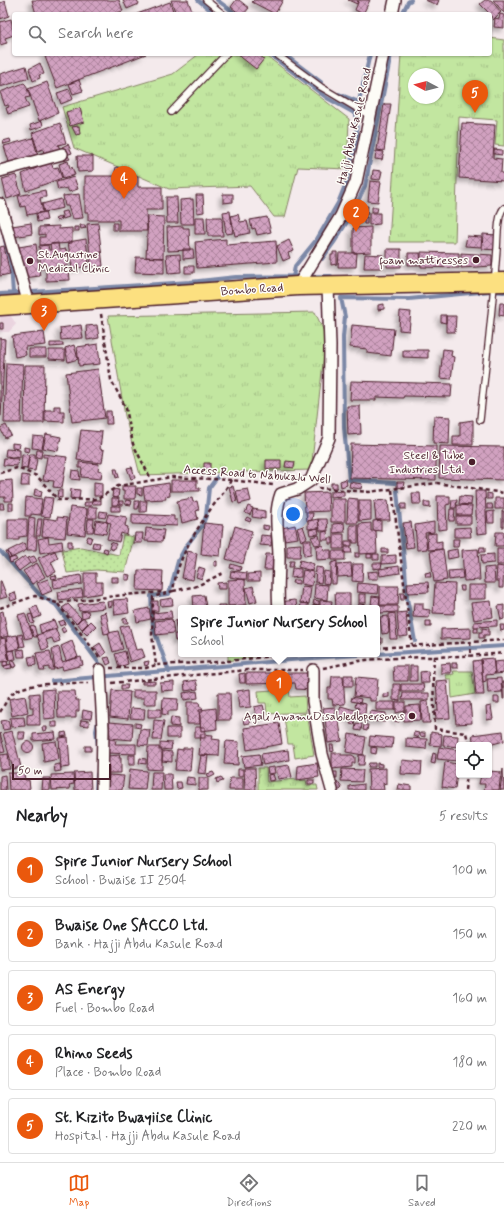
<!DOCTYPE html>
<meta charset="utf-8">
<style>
:root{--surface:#fff;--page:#f6f6f6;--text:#202124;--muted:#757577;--line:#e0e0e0;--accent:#ea580c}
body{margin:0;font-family:Mynerve,sans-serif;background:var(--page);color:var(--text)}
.controls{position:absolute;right:12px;bottom:12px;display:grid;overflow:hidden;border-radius:4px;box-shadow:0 1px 3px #0004}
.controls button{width:36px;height:36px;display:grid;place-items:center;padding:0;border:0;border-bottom:1px solid var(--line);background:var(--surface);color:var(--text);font:20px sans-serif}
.compass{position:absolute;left:408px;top:68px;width:36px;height:36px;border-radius:50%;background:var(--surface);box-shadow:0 1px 3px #0004;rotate:277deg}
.scale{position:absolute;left:12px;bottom:10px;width:99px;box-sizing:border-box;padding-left:4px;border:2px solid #4a1f2b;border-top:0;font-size:11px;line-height:14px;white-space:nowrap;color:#4a1f2b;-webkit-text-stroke:3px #fdfcf7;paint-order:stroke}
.you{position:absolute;left:293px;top:514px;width:14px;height:14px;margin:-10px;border:3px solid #fff;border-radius:50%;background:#1a73e8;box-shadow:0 0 0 6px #1a73e833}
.badge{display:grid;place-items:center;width:26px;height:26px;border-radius:50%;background:var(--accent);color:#fff;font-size:13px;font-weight:700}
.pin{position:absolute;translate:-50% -33px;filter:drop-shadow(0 1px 2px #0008)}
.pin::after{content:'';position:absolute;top:21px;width:14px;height:12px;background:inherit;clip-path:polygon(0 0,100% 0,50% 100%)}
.popup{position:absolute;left:178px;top:605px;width:202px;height:52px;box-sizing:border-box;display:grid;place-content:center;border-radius:4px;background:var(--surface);filter:drop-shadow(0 1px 3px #0005);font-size:13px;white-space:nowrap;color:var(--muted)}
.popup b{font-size:15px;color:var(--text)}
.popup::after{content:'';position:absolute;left:50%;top:100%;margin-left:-8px;border:8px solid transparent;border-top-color:var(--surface)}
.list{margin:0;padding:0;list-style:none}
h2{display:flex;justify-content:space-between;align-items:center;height:52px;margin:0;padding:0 16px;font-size:17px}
h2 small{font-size:13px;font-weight:400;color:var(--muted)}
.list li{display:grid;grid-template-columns:26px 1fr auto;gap:12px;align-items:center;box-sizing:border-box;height:56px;margin:0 8px 8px;padding:0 8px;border:1px solid var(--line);border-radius:4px}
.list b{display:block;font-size:15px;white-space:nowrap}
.list p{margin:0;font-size:13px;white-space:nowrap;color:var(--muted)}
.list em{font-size:13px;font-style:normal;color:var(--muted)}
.icon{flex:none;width:22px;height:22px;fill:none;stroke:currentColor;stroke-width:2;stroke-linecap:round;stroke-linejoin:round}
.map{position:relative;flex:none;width:504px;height:790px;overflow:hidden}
.search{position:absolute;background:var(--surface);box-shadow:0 1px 3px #0004;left:12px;right:12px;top:12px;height:44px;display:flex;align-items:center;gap:10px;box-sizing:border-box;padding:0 14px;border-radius:4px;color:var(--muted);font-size:15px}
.sheet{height:372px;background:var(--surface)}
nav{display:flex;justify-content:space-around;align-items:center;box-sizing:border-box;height:56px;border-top:1px solid var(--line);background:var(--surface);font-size:11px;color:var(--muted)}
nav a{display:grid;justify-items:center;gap:2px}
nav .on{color:var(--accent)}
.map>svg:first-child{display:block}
.built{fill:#ead4df}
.grass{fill:url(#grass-tufts);stroke:#868266;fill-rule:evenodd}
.garden{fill:url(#garden-dots);stroke:#868266}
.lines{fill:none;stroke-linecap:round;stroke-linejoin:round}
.stream{stroke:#7b88a7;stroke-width:4}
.building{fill:url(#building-cross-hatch);stroke:#4a1f2b;filter:url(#shadow)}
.service-casing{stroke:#4a1f2b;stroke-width:8}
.minor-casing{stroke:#4a1f2b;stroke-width:14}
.primary-casing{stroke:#4a1f2b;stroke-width:21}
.path{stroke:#4a1f2b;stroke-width:2.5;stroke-dasharray:4 3;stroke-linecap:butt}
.service{stroke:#fdfcf7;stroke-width:5.5}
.minor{stroke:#fdfcf7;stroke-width:11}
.primary{stroke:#fce080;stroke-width:18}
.poi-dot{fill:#4a1f2b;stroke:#fdfcf7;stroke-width:1.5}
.labels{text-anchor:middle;stroke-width:3;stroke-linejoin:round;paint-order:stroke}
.street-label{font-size:12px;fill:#4a1f2b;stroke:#fdfcf7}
.poi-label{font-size:12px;fill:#4a1f2b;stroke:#fdfcf7;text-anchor:end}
</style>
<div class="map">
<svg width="504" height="790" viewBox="0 0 504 790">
<defs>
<pattern id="grass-tufts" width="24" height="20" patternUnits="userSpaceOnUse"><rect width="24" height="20" fill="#c2e6a0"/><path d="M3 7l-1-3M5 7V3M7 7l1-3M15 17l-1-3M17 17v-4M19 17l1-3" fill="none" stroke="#a8c58a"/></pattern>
<pattern id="garden-dots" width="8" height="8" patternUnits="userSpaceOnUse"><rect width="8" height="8" fill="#c2e6a0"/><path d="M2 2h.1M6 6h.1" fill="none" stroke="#a8c58a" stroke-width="1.8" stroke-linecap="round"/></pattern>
<pattern id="building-cross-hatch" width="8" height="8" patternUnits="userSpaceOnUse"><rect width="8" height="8" fill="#d1a1c0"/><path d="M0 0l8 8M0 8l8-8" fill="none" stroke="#ac839c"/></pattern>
<filter id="shadow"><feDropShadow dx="-3.5" dy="3.5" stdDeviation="2" flood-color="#0004"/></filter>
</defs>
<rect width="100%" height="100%" fill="#f4eaec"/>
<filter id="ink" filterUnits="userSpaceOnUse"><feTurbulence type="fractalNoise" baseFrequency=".025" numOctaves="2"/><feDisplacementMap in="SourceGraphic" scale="8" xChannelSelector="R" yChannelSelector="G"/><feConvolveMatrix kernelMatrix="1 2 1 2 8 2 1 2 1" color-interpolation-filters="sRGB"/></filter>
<g filter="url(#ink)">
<path class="built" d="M9 313 16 324 9 332H0V315Z"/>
<path class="grass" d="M490 38 504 40V146L495 145 497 120 459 117 455 242H389L401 54H490ZM414 74H438V98H414Z
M199 54H264L349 119 347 169 298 167 285 217H274L250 186 169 189 74 148 62 107 173 74Z
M315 312 326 336 311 470 140 475 125 416 108 316Z
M228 654H269L228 661Z
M453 671H472L475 694 452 698 451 679H447L445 675 454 674Z
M289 689 290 697 305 696 306 712 267 714 266 703H259L258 691Z
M307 713 314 755 295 758 293 744H288L284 717Z
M258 768H266L267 782 296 779V781L306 780 307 785H317L318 790H258Z"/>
<path class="garden" d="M123 535 134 537 125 572 96 570 67 573 62 550 81 547 119 555Z"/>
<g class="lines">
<path class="stream" d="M198 0 215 14
M217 0 236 14
M402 14 408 2 411 0
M269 54 327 98 356 114
M284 54 321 82
M339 94 359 102
M4 236 11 265 13 293
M322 259C339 237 354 212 365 186L391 54
M293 277 295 266 317 239 338 203 346 183 357 135 356 114 370 54
M0 294 190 282 236 277 331 276
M395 483 349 480 344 427 343 337 345 317 341 298 409 299 491 291 504 292
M397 491 405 568 407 598 415 641
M0 551 40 595 56 605 101 666
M377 654 504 646
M169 672 153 627 151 596 169 594 178 561 186 546 202 526 206 516 209 488 218 476
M52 681 313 658 375 654
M98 746 96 731 98 721
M96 790 97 774"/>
</g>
<path class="building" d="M32 0H119L123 11 113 14H36Z
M123 0H137L139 4 127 9Z
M171 0H188L193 14H176Z
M236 0H239L249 8 244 14H240L231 7Z
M254 0H283L275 14 252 2Z
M348 0H358L357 4Z
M359 0H370L363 14 355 10Z
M425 0H439L437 5Z
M485 0H491L501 12 493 20 490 14 480 4Z
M493 0H504V13L503 12Z
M5 1 9 16 0 19V3Z
M170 2 174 14H137Z
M500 14 504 15V28L494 27 495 18 499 19Z
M11 19 14 35 5 38 7 43 0 45V22Z
M44 54H146L57 88Z
M237 54H258L264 59 256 69Z
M40 63 44 74 39 75 40 78 33 81 29 69Z
M26 66 29 78 0 87V74Z
M79 80 83 91 73 94 69 84Z
M47 82 58 113 39 121 28 89Z
M24 83 26 85 30 97 25 98 29 107 8 114 6 108 9 107 8 105 5 106 0 92Z
M69 89 73 99 61 104 57 93Z
M384 104H391L384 151 377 150Z
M80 108 84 122 70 126 66 112Z
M42 121 43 126 31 130 30 125Z
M60 123 66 143 58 145 60 149 44 154 43 149 38 151 32 133Z
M462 123 495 125 493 158 502 159 501 173H504V181L459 178Z
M79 126 80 134 76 135 72 127Z
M33 138 38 156 10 165 4 146Z
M10 139 11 142 4 144 3 141Z
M68 144 72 153 66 155 62 147Z
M494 149 502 150V155L494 154Z
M376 151 384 152 382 160 375 159Z
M68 156 70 159 63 161 61 158Z
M77 156H93V171L78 172Z
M68 161 70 168 72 167 75 175 63 179 59 164Z
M51 162 53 168 58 167 62 178 26 191 22 174Z
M116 167 123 168 122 172H115Z
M373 170 382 171 380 180 372 179Z
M16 175 21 194 7 199 2 179Z
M85 176H138V187H162V210H146L147 231H119V220H88V212H85Z
M74 177 78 189 69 192 67 188 58 190 56 182Z
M370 181 381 182 378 202 368 201Z
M45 190 46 197 40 198 43 212 27 215 25 206 21 207 18 196Z
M79 194 83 218 72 219 68 206H65L63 196Z
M223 194H233V202L223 203Z
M196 195H203L204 212 197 213Z
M166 197H177L178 223H167Z
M61 199 63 208 44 212 42 204Z
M193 199 194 224H181L180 200Z
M361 206H368L367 215 359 214Z
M372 207H378L377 212H372Z
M67 211 69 217 63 219 61 212Z
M230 211 233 233 226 234 223 212Z
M45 212 47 220 37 222 36 214Z
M369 213H380V224L369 225Z
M238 214 240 222 247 221 250 233 235 236 231 216Z
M61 216 62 219 57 221 55 219Z
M148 216 164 217 163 258 146 257Z
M195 217H204L205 234H195Z
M207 217H222L223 236H208Z
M267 217 271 232 257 235 255 228 252 229 250 220Z
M364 217H367V224H364Z
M31 223 32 234 13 237 12 226Z
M98 223 103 266 91 267 87 224Z
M113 223H117V230H113Z
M80 225H85L86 228 81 229Z
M59 226V229L72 228V243L40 245V237H45V234L39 235V227Z
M183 226V228H189L190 250 168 251 167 227Z
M74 227H79V231H74Z
M371 227V252L353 253V228Z
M483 234 497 235 496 250 482 249Z
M467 236 482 237 481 247 465 246Z
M86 239 89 266 72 269 68 242Z
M226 239V245L276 241 277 262 197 268 195 242Z
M289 240 294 251 288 253 290 258 283 261 277 246Z
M58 243 59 250 66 249 68 266 41 269 39 246 48 245 49 250H51L50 244Z
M36 244 40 276 23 278 19 247Z
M4 246 10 274 0 276V247Z
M183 249H193L194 258 183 259Z
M387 249H401V267H387Z
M333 252H337V264L331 265V255H333Z
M421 252 459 253V268L421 267Z
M339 253H357L356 267H338Z
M408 253H420L421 265H408Z
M461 253 492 255V266L461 268Z
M180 254 181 272 168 273 166 255Z
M365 254 383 255V268H364Z
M136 257 164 258V273L135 272Z
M185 266H194V273H185Z
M46 269H69L70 280 46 281Z
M500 303H504V316L499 315Z
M384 304V309L378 310V305Z
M400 311 411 312 409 331 399 330Z
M441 315H446V323L441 322Z
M446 316H456L455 332H446Z
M0 323H3V329H0Z
M81 325 83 338 61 340 60 328Z
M97 325 99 338 87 340 86 326Z
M352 325 394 329 391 356 367 353V349L350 347Z
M44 332 46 345 25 347 26 355 15 357 12 336Z
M0 338 5 339 1 416H0Z
M50 343H63V346L50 347Z
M98 344 100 364 79 366 77 347Z
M74 345 78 359 68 362 65 348Z
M29 349H46V357H29Z
M443 349 452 350 451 356 454 357 451 379 440 378Z
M49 350H65V360L49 359Z
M403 350H428V358L403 357Z
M6 363 23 364 21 423H4Z
M25 365H45L44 423H24Z
M98 369 105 418 72 422 66 373Z
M351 381 452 384 451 397 404 396 403 398 376 397V400H350Z
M54 406H60V411H64V422L45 421V410H54Z
M347 406H360L361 434 348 435Z
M106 411H111L112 424H106Z
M434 416 450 417 449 444 433 443Z
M473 420V445H453V436H460V422Z
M6 425 11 435 5 438 0 428Z
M81 430 102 432 100 449 104 450 102 463 77 460Z
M46 434 61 437 58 451 43 448Z
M33 436 44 437 42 449 32 448Z
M12 443 20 444 19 448 12 447Z
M351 444 436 446V480L350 478Z
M440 446 504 447V480L439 478Z
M24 447 30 448 29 452 24 451Z
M6 449 20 450V458L5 456Z
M37 450H42L41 458 36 457Z
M22 454 29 455 27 469 21 468Z
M30 454H35V458L37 459 35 471 27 470Z
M43 454 67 457 62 488 53 487 54 481 43 480 47 457H43Z
M4 458 18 459 17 466 3 465Z
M266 460H281V469H266Z
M286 461 295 462 294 468 285 467Z
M79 462 99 464 98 470 102 471 101 479 81 477 82 468H79Z
M204 463H210V470L204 469Z
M132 467 135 478 131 479 127 468Z
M114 469H117L119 477 116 478Z
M72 470 79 471 80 480 71 479Z
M22 475 29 476V486H21Z
M346 479 347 485 341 487 340 481Z
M12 480 13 501H5V497H0V481Z
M171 480H197V488H200V491H171Z
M94 482 102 483V496H94Z
M350 482 362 484 361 489 349 487Z
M397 482H404L403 488 397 487Z
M169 483 170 496 165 497 166 499 145 500 143 487Z
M331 483H337V488H331Z
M122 486H136L135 499H124V491H122Z
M233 486 237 501 233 502 229 487Z
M137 488H142V495L137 494Z
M35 489 42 491 41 497 34 495Z
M71 489 80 490 79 499 70 498Z
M113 489 119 490 118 498 112 497Z
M248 489 251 501 239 504 236 491Z
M58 490H62V498L57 497Z
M344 491V496L330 497V492Z
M475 491H485L487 533 477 534Z
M328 492 329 511 305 512 304 493Z
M412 493H420L421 504H413Z
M487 493 492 494V499H487Z
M437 496H450V504L446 505 447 529 438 530Z
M460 496 472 497 471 505 459 504Z
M26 497 42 499 40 515 31 514V516H25Z
M44 497 53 498 50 517 41 516Z
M112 498H119L118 505H112Z
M192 498 193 502 197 501 199 510 196 511 198 519 182 523 177 501Z
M348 498 358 499V523H347Z
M495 498H504V509H495Z
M331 499H345V522H331Z
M92 500H101V504H92Z
M126 500 132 501 131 505 125 504Z
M359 500H371V520L359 521Z
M388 500 390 520H376L374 501Z
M452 500H457L456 508H451Z
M119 501H123V505H119Z
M135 501H139L138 509H135Z
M140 501H147L146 512H140Z
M85 502H92L91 506H84Z
M424 502H430V508L424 507Z
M0 503H3L4 509H0Z
M9 503H13V510H9Z
M401 504H406V509H401Z
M487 504H492L493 509H487Z
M457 505 472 506 471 515H457Z
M111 506H120V511H111Z
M248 506 253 508 250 515 245 513Z
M70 507 87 509 85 535 67 533Z
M88 507H97V518H88Z
M253 509 265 511V519L252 517Z
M450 509H455L454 521H449Z
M100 511 107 512 105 518 99 517Z
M494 511V523H488L487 512Z
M502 511H504V527H502Z
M306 513H313L312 520 307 521Z
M108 514 127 517 125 526 128 527 127 535 121 533 119 542 107 539 111 523 106 522Z
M132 514 174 516V520H177V526L132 524Z
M456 516H471V524H456Z
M29 517 35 518 34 537H37L36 550H27Z
M57 517 67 518 65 538 42 536 44 518 57 520Z
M247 517 251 519 250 522 245 520Z
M8 519H27V536L19 537V540H8Z
M38 519H42L40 536H36Z
M88 519H94L93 532H87Z
M318 519H327L328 531H320Z
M318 519 319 528 308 529V521Z
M96 520 108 522 106 534 94 532Z
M381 520V531L373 530V521Z
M411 522 414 547 406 548 403 523Z
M434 522V532L425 533 427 549 417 550 415 525Z
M204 523 223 525 220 556 201 554Z
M344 523 345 532 333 533V524Z
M371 523V531H376L377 553 360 554 359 524Z
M263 525 269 526 268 530 263 529Z
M295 525 298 538 284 540 282 528Z
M350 525H358V543H353V540H350Z
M235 526 252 531 243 564 226 559Z
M303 526 307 538 301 541 297 528Z
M470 527 471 537H454V528Z
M146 528 164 530 162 542 145 541Z
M318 528 319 534 310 535 309 530Z
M327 531 328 540H322V532Z
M496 532H504V546H495Z
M135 533H143L142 543H134Z
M436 533V542L442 541V549L428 550 427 534Z
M334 534H344V549H334Z
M261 535 272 536 271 546 260 545Z
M319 535 321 544 315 545 311 537Z
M88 536 92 537 90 543 86 541Z
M48 537 49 543 62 541 63 549 40 553 38 539Z
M329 538H333V544H329Z
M453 539H459L458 547H453Z
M303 540H311V555L304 556Z
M68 541H72V547H68Z
M345 541H352V546H345Z
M93 542 100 543 99 548 92 547Z
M111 542 116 544 113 550 109 548Z
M24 543 27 550 11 558 8 551Z
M301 544 300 557H287V545Z
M323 545 324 550H331V559L317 560 316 546Z
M345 547H351L352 553H345Z
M480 547H485V552H479Z
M104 548 108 549 107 553 103 551Z
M497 548H504V565H497Z
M382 549H388V553H382Z
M443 549 447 580 434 582 430 551Z
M457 549 458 557 448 559 447 551Z
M478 549 480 580 464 581 462 550Z
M55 551 58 558 51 562 56 572 47 576 38 558Z
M187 551 197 553 193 580 182 578Z
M332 551H345V560H332Z
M6 552H8L11 558 9 559Z
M355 553H359V557H355Z
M266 554H274L273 570H264Z
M367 554H372V558H367Z
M373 554H379V560H373Z
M494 554V563L482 564 481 555Z
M396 555V563L382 564V556Z
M25 556 30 563 19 571 14 564Z
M34 556 37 561 31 564 28 558Z
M15 557 17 560 10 563 9 559Z
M300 560 314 564 312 571 298 567Z
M217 561V566H214V562Z
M290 561H294L293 567H289Z
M337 561 336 584H331V563Z
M37 563 45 577 32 584 23 571Z
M351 563 352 576 338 577 337 564Z
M373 563H382L381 568 373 569Z
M231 564 241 567 240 571 230 568Z
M353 564H363L362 582 352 581Z
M399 566 400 573 380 576 379 569Z
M497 566 504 567 503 588H499V581H496Z
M199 567 205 569 202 579 196 577Z
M316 567 323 568 321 583 315 582Z
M494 567 495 583H485L484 568Z
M292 568 301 569V577L291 578Z
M138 570 163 571 162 591 137 590Z
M303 570 313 572 312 586 301 584Z
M462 570 463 578 449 580 448 571Z
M231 571 247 573 246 580 230 577Z
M324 571 330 572 329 584 323 583Z
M378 571V579H368L367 572Z
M430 572 431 577H426L425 573Z
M84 573H96V582H102V593L84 596Z
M260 573V581H248V574Z
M125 574 130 575 129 580H125Z
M56 575 57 578 52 579 51 576Z
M81 575 82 584 54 588 53 580Z
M111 577H118V582H111Z
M48 579 52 591 42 595 37 583Z
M245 579 246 605 228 606V580Z
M293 580H299V584L292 583Z
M0 581H1L7 597 0 599Z
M226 582V589H218L217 583Z
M428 582 429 592 408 593 407 583Z
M358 583 379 585 378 594 357 592Z
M435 583 455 584 454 614 433 613Z
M315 584 328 585 327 600 314 598Z
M468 585H486V599H468Z
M253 586 257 601 250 603 246 588Z
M302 586 311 587 309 604 300 603Z
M380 586H399L398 605H380Z
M460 586H464V591H461Z
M82 589 83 597 59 600 58 592Z
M15 592 17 599 11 601 9 594Z
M335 593H350V608H336Z
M400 593H404V600H401Z
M359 594H366V603H359Z
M204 595 206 607 194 608 193 596Z
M372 596 380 597 379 606 371 605Z
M172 598 173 605 161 606 160 600Z
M127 599 129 613 115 615 113 600Z
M294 600 296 601 297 608H280V602Z
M314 600 319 601V605L313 604Z
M320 600 332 601 331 608H313V605L320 606Z
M103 601 105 608 79 611 78 604Z
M112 601V606L108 607 107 602Z
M152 601H158V611H152Z
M491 601 493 617 474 620 471 603Z
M301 603 308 604V608H300Z
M414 603H423V609L430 610 429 618 413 617Z
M68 604 81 618 76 623 62 608Z
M358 604 368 605 367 608H358Z
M218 605H226V608H218Z
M504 605V619L501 620 498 606Z
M37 606 41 616 34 619 30 609Z
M380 606H398V612L380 613Z
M149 608 151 619 137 622 135 611Z
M3 611 8 636 0 638V612Z
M88 611 89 616 82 618 81 612Z
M171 611 172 618 153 619V613Z
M106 612 110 633 104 634 100 614Z
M406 612 408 636 399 637 397 613Z
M25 613 33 637 25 639 18 615Z
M395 613 397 639H390L389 614Z
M32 614 34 623 31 624 28 615Z
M388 616 389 633 382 634 380 617Z
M83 617 88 623 82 629 77 623Z
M127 618 128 623H123V619Z
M172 619 174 633 156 635 155 621Z
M54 620 57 628 41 633 39 625Z
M64 620 65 624 60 626 58 622Z
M181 620V632L177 633 175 621Z
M497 620V626L474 627V622Z
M91 621 96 626 87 635 82 630Z
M426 621H431V627H426Z
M34 625 37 637H34L30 626Z
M129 625 136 650 142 649 145 657 130 662 120 627Z
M500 625H504V630L501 631Z
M64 627 66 631 63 633 61 629Z
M471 628V638L441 639V629Z
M474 628H478V632H474Z
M482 628 489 629V635H484V638H479V632H482Z
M56 629 60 641 54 643 52 638 46 640 49 648 42 650 37 635Z
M118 631 123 649 113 652 108 633Z
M22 634 25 646 20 647 18 635Z
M174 634H181V640L175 641Z
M17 635 20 648 8 651 6 637Z
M377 637 382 638V643H377Z
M5 638 9 661 0 662V639Z
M72 641 78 657 66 661 61 646Z
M100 643 106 653 101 657 94 647Z
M59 647 62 662 81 657 83 665 63 670 62 667 55 669 52 649Z
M24 649 25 657H18L17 650Z
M14 650 16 659 9 660 7 651Z
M50 651 54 670H49V667L44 668 45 671H40L36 653Z
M125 651 128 664 119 667 115 654Z
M35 656 36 665 30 666 28 657Z
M109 657 111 663 107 665 104 658Z
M493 658 495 674 486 675V681L483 682 481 659Z
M14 660 17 666 13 668 10 662Z
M481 660 484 695H476L473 661Z
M7 661 8 665 3 666V662Z
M149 661 148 665 145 666 144 662Z
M504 661V673L495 674 494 662Z
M450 663 451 673H441V664Z
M452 663H457V668H452Z
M11 664 12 668 5 669 4 666Z
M393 666H408V681H394Z
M410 666H417V681H410Z
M428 671 429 683H421L420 672Z
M245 673V683H240L239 674Z
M246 673H310L311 690 296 689 295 683 246 684Z
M344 675H353V686H344Z
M332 676H343L345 704 333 705 332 699H328V688H331Z
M356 677 378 679 376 701H370V698L354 696Z
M501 678 502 692 488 693 487 679Z
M196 680 198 689 185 691 184 682Z
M447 680 450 718 436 719 435 711H438L436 681Z
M155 681V684H142V682Z
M174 682V690L161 691 160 683Z
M502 682H504V699H503Z
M393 684H400V701L393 700Z
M401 684H423L424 691H401Z
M121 685H128L127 689H121Z
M54 689 55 718 44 719 42 690Z
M250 689 251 707 239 708 237 691Z
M112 690 130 692 128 719 110 717Z
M133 690H156V704H144V698H133Z
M57 691H75L76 700H79V711H76V718H58Z
M197 691 198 698 184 700 183 693Z
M39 693 40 725H27V715L33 714V707H30V694Z
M218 693H230L231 720H218Z
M389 693V697L383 698V694Z
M403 693H429V700H402Z
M25 696 28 712 12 716 9 699Z
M352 697 361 699 360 703 351 701Z
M494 697H499V703H494Z
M163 698 178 699 177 711H168V715L162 714Z
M428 701 430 723H422L421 702Z
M187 702H199L200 707H202L203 712H200V724H187Z
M356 702 366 704 365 714 358 713 359 708 355 707Z
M376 702H395V710H376Z
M396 702H405V711L396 713Z
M470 702 472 723 456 724 454 703Z
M263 705 266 717 257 719 254 707Z
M420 705 421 720 404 721V712H406V706Z
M341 706 358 711 355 720 338 715Z
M491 706 493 719 487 720 486 707Z
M335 707V714H324L323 708Z
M131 708 145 709 144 719 130 718Z
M216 708 217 729 201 731 199 710Z
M148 709H161V717H148Z
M83 710 92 712 91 719 82 718Z
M370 711 386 713 385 722 369 721Z
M338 716 342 741 328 743 325 718Z
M360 716 369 718 368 721 359 720Z
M24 717 25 726 11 727 10 718Z
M171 717 179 718V727L170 726Z
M249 717 250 723 244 724 243 719Z
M394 717 399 718V722L394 721Z
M8 720 10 729 3 730 1 721Z
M81 720 89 721V726L80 725Z
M154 720 164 721 161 740H153Z
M352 720H355L354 725 350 724Z
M51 722H57V727H51Z
M109 722 133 724 132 740 110 738Z
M135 723 141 724 140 728 135 727Z
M279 723 282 744 247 750 244 728Z
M356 723 362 724 361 731 355 730Z
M364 725H368L367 731 363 730Z
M42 727H47V730L43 731Z
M195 727H205V738H195Z
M167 728H180V738H167Z
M140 729 150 730 148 746 138 745Z
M12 731 21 767 13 769 3 733Z
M503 731 504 741 489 745 487 743 474 745 472 735Z
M18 732H25L24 739H18Z
M55 732 56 739 33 741V734Z
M66 732 67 736 61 737V733Z
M414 732 419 733 418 738 413 736Z
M431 732 442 734 441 746 430 745Z
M0 733 5 752 0 753Z
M420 733H425V737L420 736Z
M201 734 213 735 212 739 220 740 219 756 199 755Z
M349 734 366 737 363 755 346 752Z
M444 735 458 736 457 747 443 745Z
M370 736 393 738 392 748 369 746Z
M68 737 70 767 61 768 59 738Z
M406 738 427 739 426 749 406 747Z
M107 739 116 740 115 744H136V754L106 753Z
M56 741 59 759 44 762 42 743Z
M226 741 239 742 238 765 224 764Z
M22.5 747a5.5 5.5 0 1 1 11 0a5.5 5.5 0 1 1-11 0Z
M160 742 172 743 171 750 160 749Z
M330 745H333L334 751 331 752Z
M85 746H91V751H85Z
M148 747H159V750H162V770L147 769Z
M371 747 377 748 376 754 371 753Z
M439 747 458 750 457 761 437 759Z
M183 748H192L190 771 175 770 177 749 183 750Z
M288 750 289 760 263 765 261 754Z
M163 751 172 752V762L162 761Z
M332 753H341V755H352L355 757V763H352V767L332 769Z
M433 753 436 754 435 764 431 763Z
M8 754 10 769 0 770V755Z
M259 754 261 765 244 767 242 756Z
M120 755 119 758H121V773H108L107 756Z
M129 755H135V765H129Z
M201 755H208L206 774 198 773Z
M359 755H365L364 765H358Z
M140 758 146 759V764L139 763Z
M402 760 422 762 421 775 401 774Z
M445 762 458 764 455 789 442 787Z
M317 763 319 777 297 780 298 766Z
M369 763H375V767H368Z
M377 763 382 764V767H377Z
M60 764 61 771 55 772 54 765Z
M289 765 292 777 278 779 276 767Z
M274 767 275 773 268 774 267 768Z
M244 768H255L256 790H245Z
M386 768V784L383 783 384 790H369L368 769Z
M130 769 147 771 145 790 128 789Z
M238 769H243V776H238Z
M342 769 363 770 362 782 341 781Z
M503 769 504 790H500Z
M489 771 501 772 499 790H484L485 784H479L481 775H489Z
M90 772 91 790H75L74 773Z
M152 772H162L161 790H151Z
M213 772 215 775 209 778 207 774Z
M332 772H337V778L331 777Z
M8 773H24L25 780H29L30 788 27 790H9Z
M73 774 74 784 69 785 70 789 52 790 51 775Z
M163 774H171L172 790H164Z
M273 774 275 780 269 781 268 775Z
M5 775 6 790H0V776Z
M109 775 124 776 122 790H107Z
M187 777 195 778V785L186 784Z
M221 777 223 781 217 783 216 779Z
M43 778H50V790H42Z
M199 778H208V790H199Z
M230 778H243V790H229Z
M308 780H314V784H308Z
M337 781 342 788 340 790H338L333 784Z
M176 782H181L182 788 177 789Z
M364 784V790H349V786Z
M399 784 411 786V790H398Z"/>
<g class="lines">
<g class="service-casing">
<path id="service" d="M206 0 223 14
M276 54 321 87 370 116
M171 112 226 54
M480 420C486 363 493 306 497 249 498 239 497 214 504 208"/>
</g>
<g class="minor-casing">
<path id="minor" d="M392 14 395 0
M0 171 62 154
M0 204 29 304
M298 286 341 216 356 182 383 54
M279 608C277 592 279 574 279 558 279 535 273 516 281 494L297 489 311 480 329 438 330 346 328 286
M100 670 103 729 102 790
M313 670V701L322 754 332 790"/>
</g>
<g class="primary-casing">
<path id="primary" d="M0 306 298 286 504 282"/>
</g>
<path class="path" d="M101 314 111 380 126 408 133 444 152 481
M0 473 17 468 37 476 58 500 98 499 118 486 172 477 231 480 273 485
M231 480C225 492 217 500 210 510 192 536 177 561 173 591L153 597 152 635 156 665 219 662 291 654
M318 488 369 492 437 483 504 493
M392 490 412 646
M173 591 197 586 223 573
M58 604 100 658
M0 608 35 596 57 603 124 595 164 592
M470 642 471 656
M377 648 504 640
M434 656 433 679 435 729 466 733 469 745
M110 668H146L156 665
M323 668C337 665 352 662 366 660 412 656 458 658 504 653
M112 683 247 670H303
M0 712C5 705 7 697 14 692 28 682 72 683 89 683
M465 790 467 775"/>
<use href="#service" class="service"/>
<use href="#minor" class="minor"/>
<use href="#primary" class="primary"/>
</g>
</g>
<g class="poi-dot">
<circle cx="476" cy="260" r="4"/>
<circle cx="30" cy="261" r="4"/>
<circle cx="472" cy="462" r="4"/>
<circle cx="412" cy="716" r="4"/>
</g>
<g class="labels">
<g class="street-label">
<text transform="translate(354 126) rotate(-77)" y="4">Hajji Abdu Kasule Road</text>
<text transform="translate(252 289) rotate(-4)" y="4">Bombo Road</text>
<text transform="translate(257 474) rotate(4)" y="4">Access Road to Nabukalu Well</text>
</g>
<g class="poi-label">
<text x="38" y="258" text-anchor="start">St.Augustine<tspan x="38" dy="14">Medical Clinic</tspan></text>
<text x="468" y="264">foam mattresses</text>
<text x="464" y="459">Steel &amp; Tube<tspan x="464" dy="14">Industries Ltd.</tspan></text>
<text x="404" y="720">Agali AwamuDisabledbpersons</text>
</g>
</g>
</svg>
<div class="controls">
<button><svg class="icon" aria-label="locate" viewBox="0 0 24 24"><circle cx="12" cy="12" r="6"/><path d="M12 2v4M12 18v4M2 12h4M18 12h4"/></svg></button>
</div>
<svg class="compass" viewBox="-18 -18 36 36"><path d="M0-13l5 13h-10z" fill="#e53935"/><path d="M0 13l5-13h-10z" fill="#757577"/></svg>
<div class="scale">50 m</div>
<div class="you"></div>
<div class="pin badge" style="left:279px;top:703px">1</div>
<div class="popup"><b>Spire Junior Nursery School</b>School</div>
<div class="pin badge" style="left:356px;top:232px">2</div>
<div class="pin badge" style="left:44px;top:331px">3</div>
<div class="pin badge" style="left:124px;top:199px">4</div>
<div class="pin badge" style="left:475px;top:113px">5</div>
<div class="search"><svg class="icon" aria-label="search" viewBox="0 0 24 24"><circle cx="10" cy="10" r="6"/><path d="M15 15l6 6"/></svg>Search here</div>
</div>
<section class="sheet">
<h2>Nearby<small>5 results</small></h2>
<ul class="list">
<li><span class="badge">1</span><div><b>Spire Junior Nursery School</b><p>School · Bwaise II 2504</p></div><em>100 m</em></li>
<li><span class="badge">2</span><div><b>Bwaise One SACCO Ltd.</b><p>Bank · Hajji Abdu Kasule Road</p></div><em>150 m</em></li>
<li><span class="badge">3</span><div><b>AS Energy</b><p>Fuel · Bombo Road</p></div><em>160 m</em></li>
<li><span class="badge">4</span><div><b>Rhino Seeds</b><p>Place · Bombo Road</p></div><em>180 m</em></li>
<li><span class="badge">5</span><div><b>St. Kizito Bwayiise Clinic</b><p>Hospital · Hajji Abdu Kasule Road</p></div><em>220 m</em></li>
</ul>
</section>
<nav>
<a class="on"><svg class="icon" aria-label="map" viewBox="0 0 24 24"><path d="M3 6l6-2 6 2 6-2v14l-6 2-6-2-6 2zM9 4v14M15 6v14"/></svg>Map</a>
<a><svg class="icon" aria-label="directions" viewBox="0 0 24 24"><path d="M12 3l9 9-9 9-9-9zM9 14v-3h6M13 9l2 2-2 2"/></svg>Directions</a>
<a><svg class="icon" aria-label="saved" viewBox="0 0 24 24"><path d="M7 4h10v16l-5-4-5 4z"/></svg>Saved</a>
</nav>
